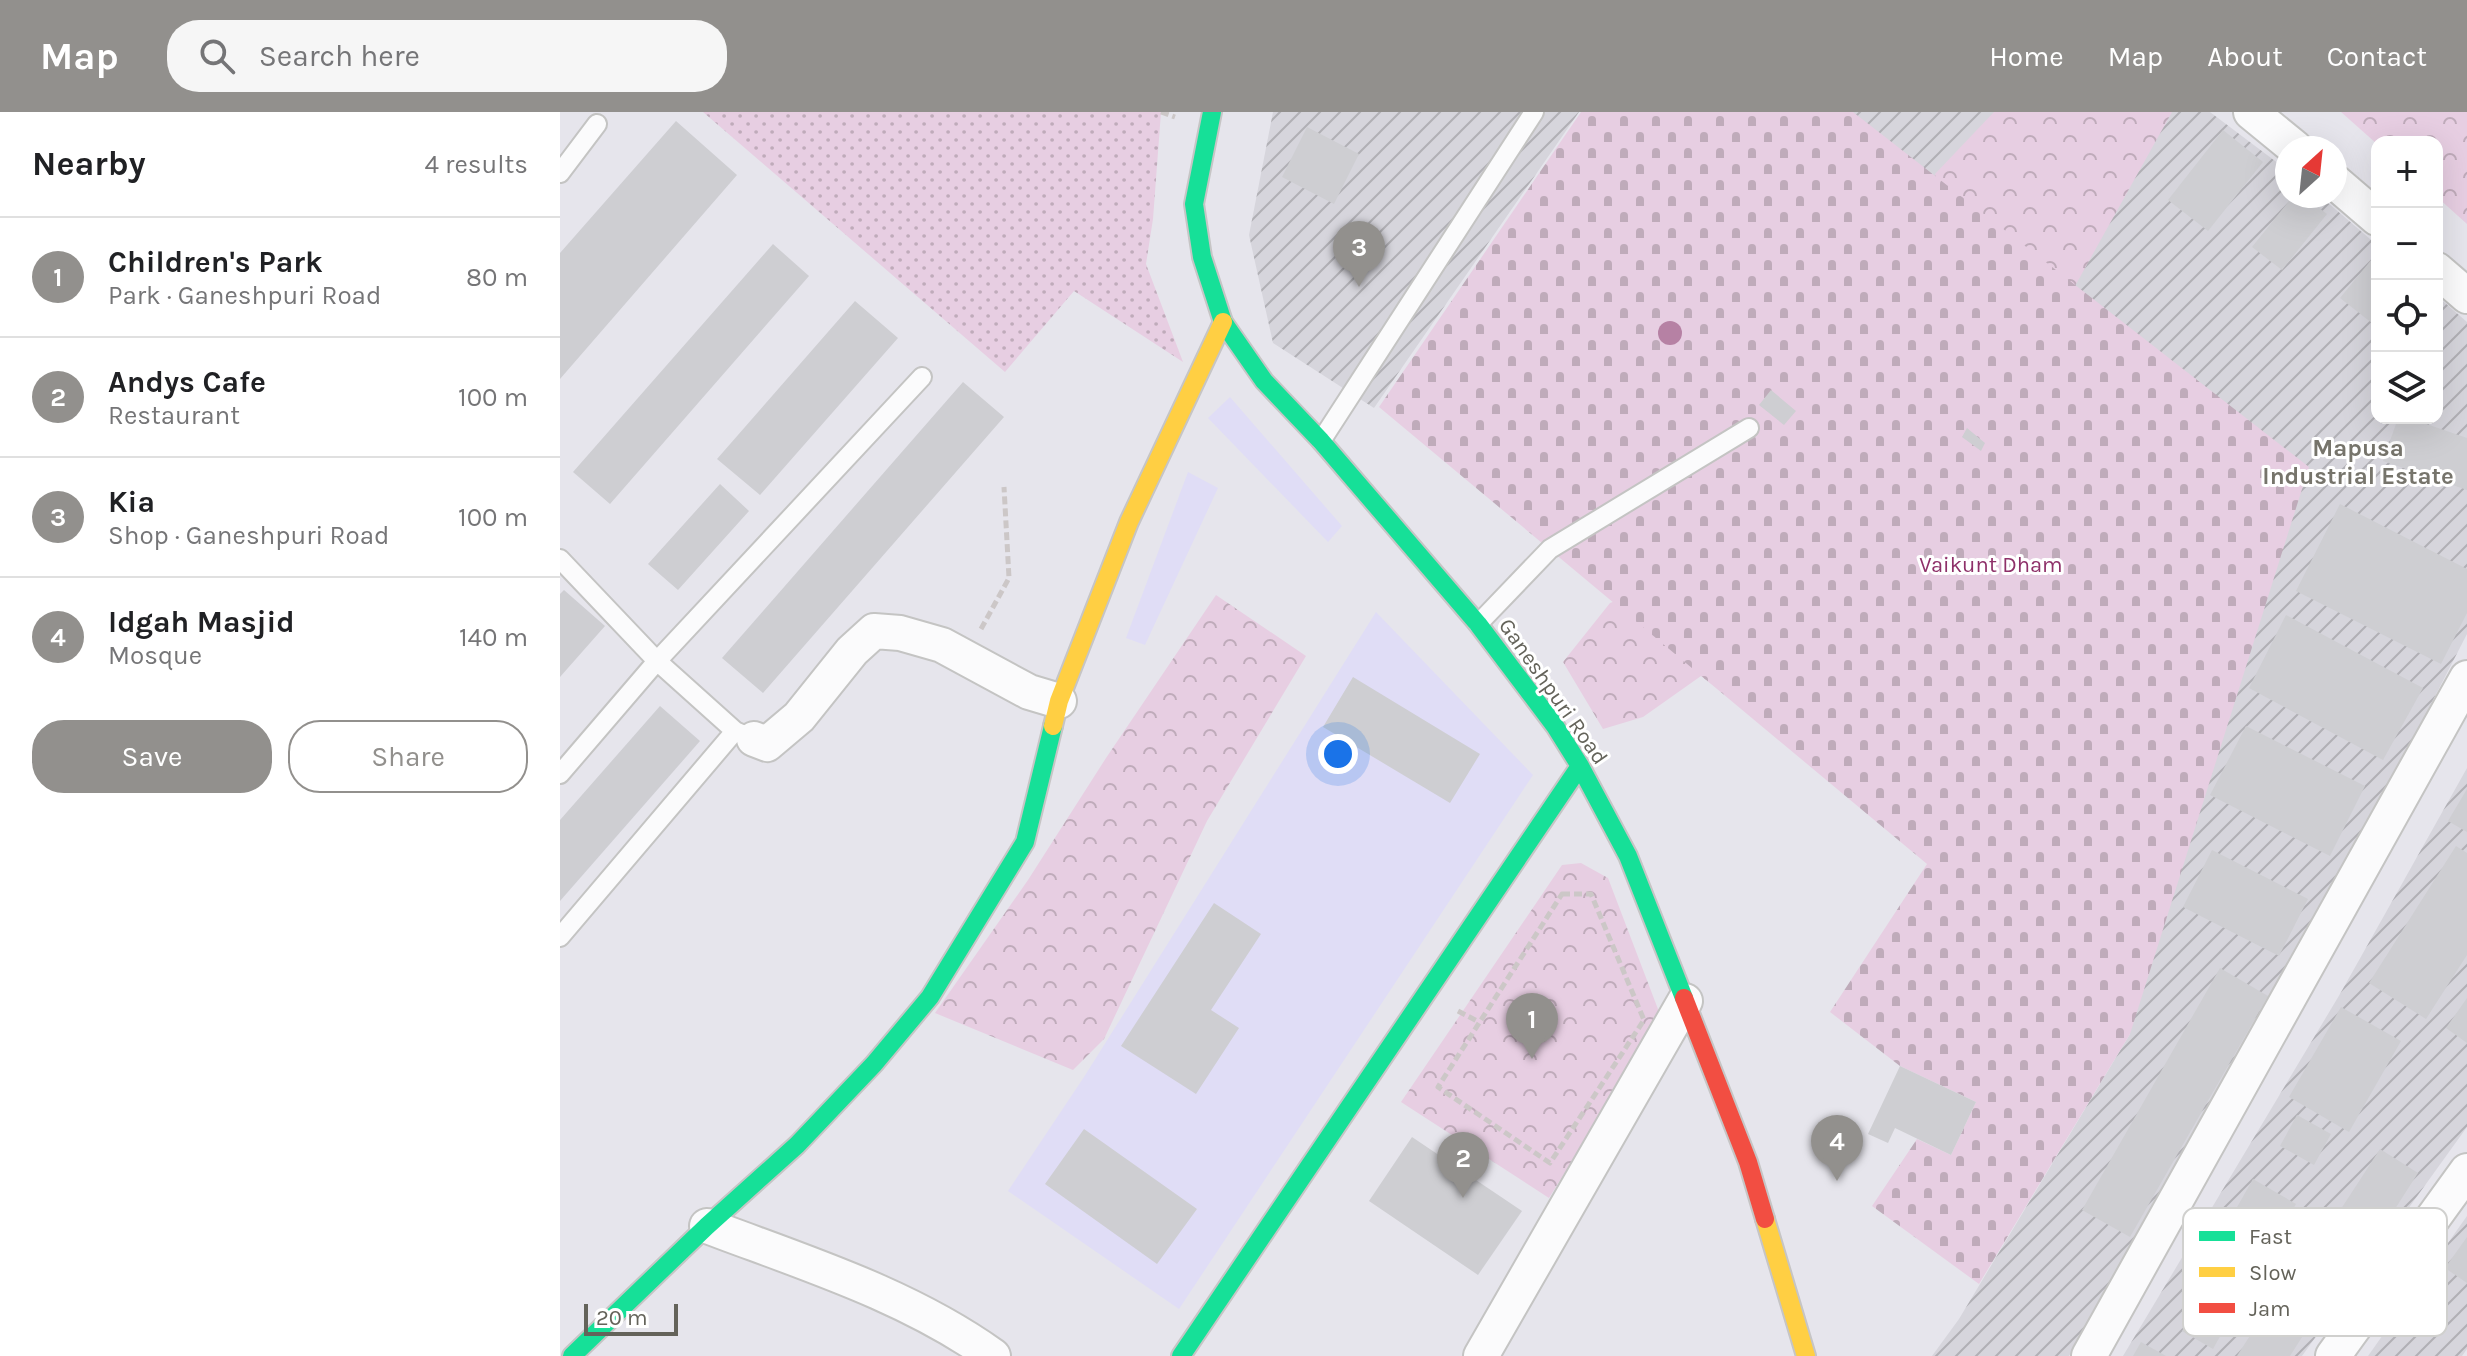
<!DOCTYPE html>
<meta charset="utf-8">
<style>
:root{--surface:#fff;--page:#f6f6f6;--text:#202124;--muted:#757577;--line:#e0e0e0;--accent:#92908d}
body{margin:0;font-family:Karla,sans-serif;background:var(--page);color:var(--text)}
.controls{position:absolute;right:24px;top:24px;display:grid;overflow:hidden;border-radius:16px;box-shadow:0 8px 32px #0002}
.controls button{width:72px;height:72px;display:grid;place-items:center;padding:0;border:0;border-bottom:2px solid var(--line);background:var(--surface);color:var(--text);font:40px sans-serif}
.compass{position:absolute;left:1715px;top:24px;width:72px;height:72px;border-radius:50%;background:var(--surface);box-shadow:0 8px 32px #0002;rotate:27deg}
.scale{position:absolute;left:24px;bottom:20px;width:94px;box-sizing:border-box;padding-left:8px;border:4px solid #64635a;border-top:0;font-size:22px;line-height:28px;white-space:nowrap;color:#64635a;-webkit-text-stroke:6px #fff;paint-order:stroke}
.you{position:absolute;left:778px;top:642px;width:28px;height:28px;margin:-20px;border:6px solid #fff;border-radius:50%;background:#1a73e8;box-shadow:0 0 0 12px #1a73e833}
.badge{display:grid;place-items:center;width:52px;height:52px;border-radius:50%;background:var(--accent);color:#fff;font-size:26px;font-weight:700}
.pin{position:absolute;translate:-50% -66px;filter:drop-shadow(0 2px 4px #0008)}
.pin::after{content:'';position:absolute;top:42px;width:28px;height:24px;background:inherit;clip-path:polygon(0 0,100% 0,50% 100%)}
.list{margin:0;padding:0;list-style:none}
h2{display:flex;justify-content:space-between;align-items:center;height:104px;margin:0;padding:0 32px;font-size:34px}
h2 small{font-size:26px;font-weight:400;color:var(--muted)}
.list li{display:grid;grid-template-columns:52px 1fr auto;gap:24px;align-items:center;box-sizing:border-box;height:120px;padding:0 32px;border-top:2px solid var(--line)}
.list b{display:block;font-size:30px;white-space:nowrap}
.list p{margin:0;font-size:26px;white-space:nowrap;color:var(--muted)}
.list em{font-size:26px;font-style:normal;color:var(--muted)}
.actions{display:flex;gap:16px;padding:24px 32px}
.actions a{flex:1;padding:18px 0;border:2px solid var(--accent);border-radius:32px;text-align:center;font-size:28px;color:var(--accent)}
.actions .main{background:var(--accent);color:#fff}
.icon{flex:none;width:44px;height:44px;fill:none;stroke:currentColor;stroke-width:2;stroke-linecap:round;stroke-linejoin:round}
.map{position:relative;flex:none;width:1907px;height:1244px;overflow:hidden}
header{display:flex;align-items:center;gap:48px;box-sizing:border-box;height:112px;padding:0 40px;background:var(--accent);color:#fff}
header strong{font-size:38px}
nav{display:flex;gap:44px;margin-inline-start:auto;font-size:28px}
.search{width:560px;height:72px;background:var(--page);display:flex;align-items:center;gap:20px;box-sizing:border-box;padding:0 28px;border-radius:32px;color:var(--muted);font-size:30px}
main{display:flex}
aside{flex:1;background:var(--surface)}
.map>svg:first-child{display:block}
.commercial{fill:#e0ddf6}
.industrial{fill:url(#industrial-furrows)}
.grass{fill:url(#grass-dots)}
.forest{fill:url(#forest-crowns)}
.cemetery{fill:url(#cemetery-stones)}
.building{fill:#ceced2}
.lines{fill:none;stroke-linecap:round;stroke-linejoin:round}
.lane-casing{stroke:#c4c4c3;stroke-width:22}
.street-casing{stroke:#c4c4c3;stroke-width:38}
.fast-casing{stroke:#c6c5c5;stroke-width:22}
.slow-casing{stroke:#c6c5c5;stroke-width:22}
.jam-casing{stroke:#c6c5c5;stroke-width:22}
.path{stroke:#ccc7c7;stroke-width:5;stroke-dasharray:8 4;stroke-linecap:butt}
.lane{stroke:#fbfbfc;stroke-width:18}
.street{stroke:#fbfbfc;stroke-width:34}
.fast{stroke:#16e098;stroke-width:18}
.slow{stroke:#ffcf43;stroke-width:18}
.jam{stroke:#f24e42;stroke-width:18}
.tree{fill:#b681a4}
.labels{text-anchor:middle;stroke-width:6;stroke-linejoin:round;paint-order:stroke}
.park-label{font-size:22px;fill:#8e3069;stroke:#fff}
.street-label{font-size:22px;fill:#64635a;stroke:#fff}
.neighbourhood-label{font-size:24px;font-weight:bold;fill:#76746b;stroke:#fff}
.key{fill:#fff;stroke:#d0d0ce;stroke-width:2}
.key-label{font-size:22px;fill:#64635a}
</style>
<header>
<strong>Map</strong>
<div class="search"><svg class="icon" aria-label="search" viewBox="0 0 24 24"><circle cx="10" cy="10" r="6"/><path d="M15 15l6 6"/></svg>Search here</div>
<nav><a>Home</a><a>Map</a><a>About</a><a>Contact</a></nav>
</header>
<main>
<aside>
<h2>Nearby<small>4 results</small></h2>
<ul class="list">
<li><span class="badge">1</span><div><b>Children's Park</b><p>Park · Ganeshpuri Road</p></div><em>80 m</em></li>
<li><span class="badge">2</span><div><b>Andys Cafe</b><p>Restaurant</p></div><em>100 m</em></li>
<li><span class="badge">3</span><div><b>Kia</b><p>Shop · Ganeshpuri Road</p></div><em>100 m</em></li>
<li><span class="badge">4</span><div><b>Idgah Masjid</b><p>Mosque</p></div><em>140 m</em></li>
</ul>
<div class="actions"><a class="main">Save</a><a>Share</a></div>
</aside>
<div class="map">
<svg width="1907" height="1244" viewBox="0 0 1907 1244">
<defs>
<pattern id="industrial-furrows" width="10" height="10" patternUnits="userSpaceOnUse" patternTransform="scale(2)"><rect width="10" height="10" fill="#d6d5dc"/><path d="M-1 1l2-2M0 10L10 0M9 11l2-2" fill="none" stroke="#b1b0b5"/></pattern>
<pattern id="grass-dots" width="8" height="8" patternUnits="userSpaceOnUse" patternTransform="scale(2)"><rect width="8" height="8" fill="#e7cee2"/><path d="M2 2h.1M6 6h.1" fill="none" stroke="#bfabba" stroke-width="1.8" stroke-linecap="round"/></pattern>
<pattern id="forest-crowns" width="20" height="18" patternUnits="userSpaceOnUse" patternTransform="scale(2)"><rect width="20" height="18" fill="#e7cee2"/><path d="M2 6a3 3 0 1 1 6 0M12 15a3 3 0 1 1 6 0" fill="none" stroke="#bfabba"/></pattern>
<pattern id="cemetery-stones" width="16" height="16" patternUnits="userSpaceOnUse" patternTransform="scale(2)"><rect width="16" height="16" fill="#e7cee2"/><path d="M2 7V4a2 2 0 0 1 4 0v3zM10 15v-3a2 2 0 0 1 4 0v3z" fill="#bfabba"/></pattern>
</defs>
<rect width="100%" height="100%" fill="#e6e5ec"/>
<path class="commercial" d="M670 285 782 414 768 430 648 306Z
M628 360 658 376 585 533 566 526Z
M816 500 973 663 619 1197 448 1079 524 965Z"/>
<path class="industrial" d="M713 0H1019L814 296 713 231 689 123Z
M1293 0H1650L1727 58V84H1760L1817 133V306H1877V184L1907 210V522L1730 866 1509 1244H1372L1399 1207 1570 922Z
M1907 656V1015L1742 1244H1563L1780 882Z
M1907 1104V1237L1902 1244H1808Z"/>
<path class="grass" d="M143 0H601L593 107 586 152 623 250 514 179 445 260Z"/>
<path class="forest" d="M1434 0H1612L1515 174 1562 884 1141 564 1083 605 1043 617 1003 550 1050 491 1082 479 1384 112 1375 62Z
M1781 0H1907V112L1877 85V30H1817V32Z
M656 483 746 544 647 709 544 927 513 958 375 901 468 768 546 646Z
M1021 751 1048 766 1101 905 989 1086 841 990 1002 753Z"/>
<path class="cemetery" d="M1021 0H1293L1749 355 1570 922 1419 1172 1312 1094 1357 1027 1391 1043 1416 990 1340 954 1270 900 1367 752 819 295Z"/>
<path class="building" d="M116 9 177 63 0 267V141Z
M747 15 799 42 774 92 722 65Z
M1663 18 1703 50 1648 119 1608 88Z
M1733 84H1744L1767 102 1722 158 1692 135Z
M213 132 249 164 50 392 13 360Z
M1812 147 1817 151V215L1780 186Z
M295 189 338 226 200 383 157 347Z
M403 270 444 305 203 581 162 546Z
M1211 278 1236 299 1224 313 1199 293Z
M1838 306H1849L1907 326V378L1823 349Z
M1407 316 1425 331 1421 339 1402 325Z
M160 372 189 399 118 478 88 452Z
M1780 392 1907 457V501L1881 552 1736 479Z
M4 478 45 514 0 565V482Z
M1726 503 1863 576 1823 648 1689 576Z
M793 565 920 642 890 691 763 615Z
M100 594 140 629 0 789V708Z
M1686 614 1805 674 1770 744 1650 683Z
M1907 677V720L1888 709Z
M1896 734 1907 741V843L1866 907 1809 871Z
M1652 738 1748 787 1719 844 1623 795Z
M654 791 701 822 651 898 679 916 636 982 561 934Z
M1660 856 1708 884 1570 1125 1522 1098Z
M1907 886V931L1886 916Z
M1781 895 1841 929 1789 1020 1729 985Z
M1340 954 1416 990 1391 1043 1335 1016 1328 1031 1308 1022Z
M1737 1003 1771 1022 1754 1053 1720 1034Z
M524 1017 637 1097 597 1152 485 1072Z
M852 1025 962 1099 918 1163 809 1089Z
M1820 1037 1858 1061 1817 1125 1779 1100Z
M1693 1067 1736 1092 1694 1166 1651 1141Z
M1907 1125V1171L1885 1156Z
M1721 1175 1758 1200 1730 1244H1677Z
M1647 1176 1677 1194 1653 1237 1622 1219Z
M1581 1230 1606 1244H1573Z"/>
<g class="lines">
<g class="lane-casing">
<path id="lane" d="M0 61 37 12
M761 329 974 0
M0 447 97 549 175 619 184 623
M918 512 990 437 1189 316
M0 662 97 549 362 265
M0 825 175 619"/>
</g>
<g class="street-casing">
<path id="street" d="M1691 0 1735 36
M1775 70 1817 106
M1877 158 1907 184
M194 627 207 632 239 605 292 539 314 519 340 521 382 533 469 580 499 589
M147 1114C245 1151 348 1183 433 1244
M921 1244 1125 889
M1529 1244 1907 566
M1773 1244 1907 1059"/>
</g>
<g class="fast-casing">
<path id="fast" d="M652 0 634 92 642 145 663 210 704 269 761 329 918 512 995 614 1020 654 1068 744 1124 886
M12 1244 147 1114 237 1033 314 952 370 885 465 730 493 614
M621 1244 1020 654"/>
</g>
<g class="slow-casing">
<path id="slow" d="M493 614 499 589 569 410 663 210
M1205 1107 1246 1244"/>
</g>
<g class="jam-casing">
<path id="jam" d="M1124 886 1188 1050 1205 1107"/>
</g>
<path class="path" d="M601 0 615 5
M421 517 449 466 444 375
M1002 782H1031L1084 908 990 1051 878 975Z
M898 899 919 910"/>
<use href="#lane" class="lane"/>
<use href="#street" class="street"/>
<use href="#fast" class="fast"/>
<use href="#slow" class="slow"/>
<use href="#jam" class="jam"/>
</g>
<circle class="tree" cx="1110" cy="221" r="12"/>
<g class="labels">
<g class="park-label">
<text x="1431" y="460">Vaikunt Dham</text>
</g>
<g class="street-label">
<text transform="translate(994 579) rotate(55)" y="8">Ganeshpuri Road</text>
</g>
<g class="neighbourhood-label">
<text x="1798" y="344">Mapusa<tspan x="1798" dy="28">Industrial Estate</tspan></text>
</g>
</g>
<rect x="1623" y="1096" width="264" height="128" rx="12" class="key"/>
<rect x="1639" y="1119" width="36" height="10" fill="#16e098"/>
<rect x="1639" y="1155" width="36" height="10" fill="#ffcf43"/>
<rect x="1639" y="1191" width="36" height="10" fill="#f24e42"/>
<g class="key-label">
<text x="1689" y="1132">Fast</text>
<text x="1689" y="1168">Slow</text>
<text x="1689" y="1204">Jam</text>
</g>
</svg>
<div class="controls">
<button>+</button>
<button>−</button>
<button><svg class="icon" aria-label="locate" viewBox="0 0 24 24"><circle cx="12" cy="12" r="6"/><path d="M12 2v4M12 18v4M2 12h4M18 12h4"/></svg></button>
<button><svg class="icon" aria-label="layers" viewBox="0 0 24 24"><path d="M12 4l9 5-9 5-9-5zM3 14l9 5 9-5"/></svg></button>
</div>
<svg class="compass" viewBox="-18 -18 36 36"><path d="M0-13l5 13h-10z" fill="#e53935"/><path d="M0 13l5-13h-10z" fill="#757577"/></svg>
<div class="scale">20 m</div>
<div class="you"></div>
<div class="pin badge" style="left:972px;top:947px">1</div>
<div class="pin badge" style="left:903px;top:1086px">2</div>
<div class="pin badge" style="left:799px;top:175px">3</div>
<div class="pin badge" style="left:1277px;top:1069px">4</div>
</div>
</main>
